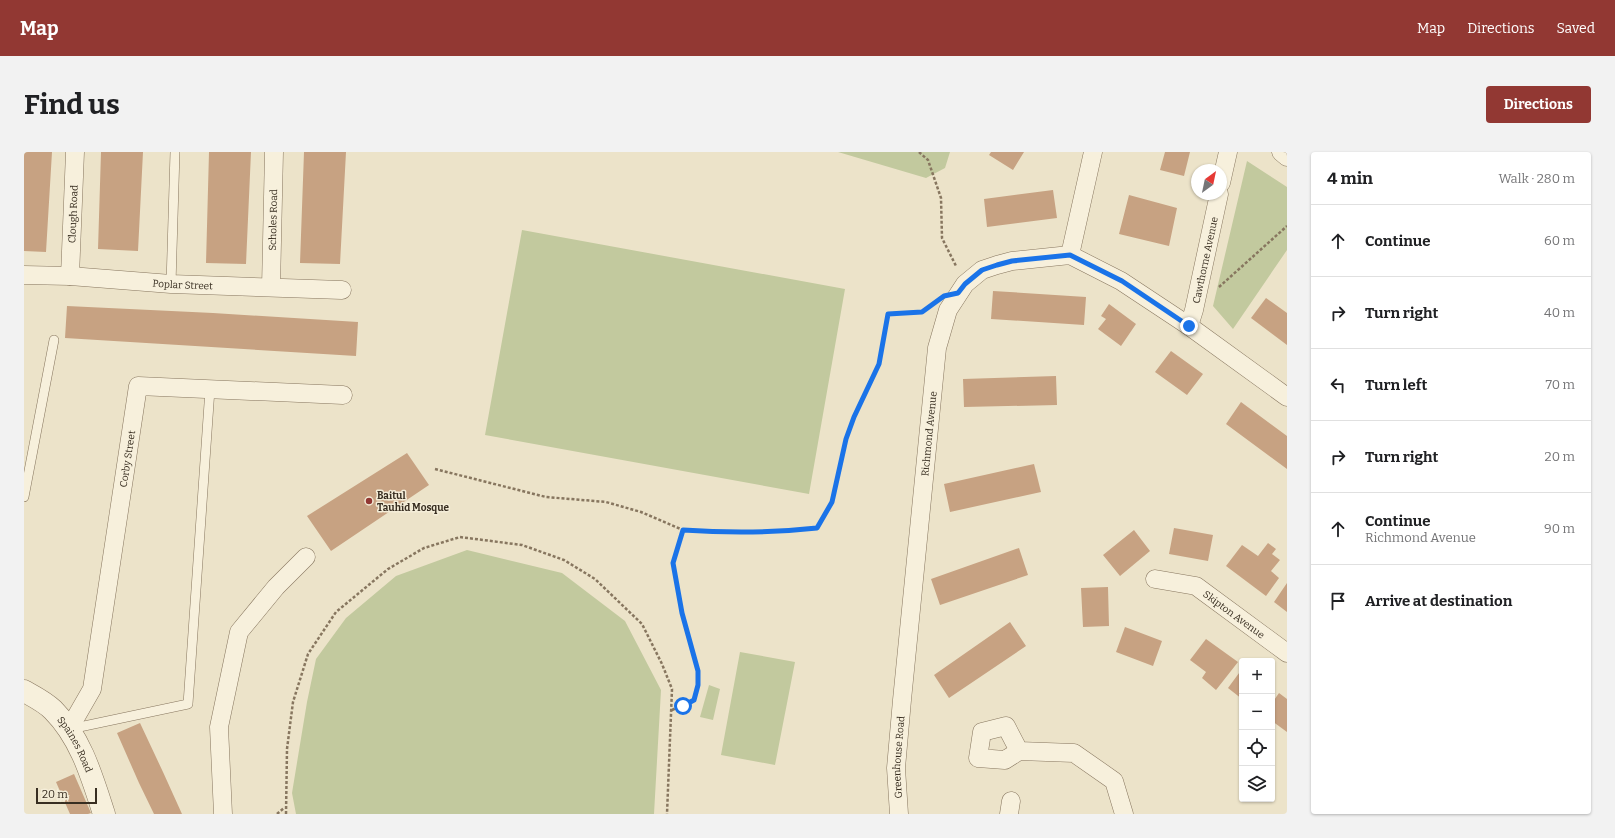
<!DOCTYPE html>
<meta charset="utf-8">
<style>
:root{--surface:#fff;--page:#f2f2f2;--text:#202124;--muted:#757577;--line:#e0e0e0;--accent:#923833}
body{margin:0;font-family:Bitter,serif;background:var(--page);color:var(--text)}
.controls{position:absolute;right:12px;bottom:12px;display:grid;overflow:hidden;border-radius:4px;box-shadow:0 1px 3px #0004}
.controls button{width:36px;height:36px;display:grid;place-items:center;padding:0;border:0;border-bottom:1px solid var(--line);background:var(--surface);color:var(--text);font:20px sans-serif}
.compass{position:absolute;left:1167px;top:12px;width:36px;height:36px;border-radius:50%;background:var(--surface);box-shadow:0 1px 3px #0004;rotate:33deg}
.scale{position:absolute;left:12px;bottom:10px;width:61px;box-sizing:border-box;padding-left:4px;border:2px solid #382e21;border-top:0;font-size:11px;line-height:14px;white-space:nowrap;color:#382e21;-webkit-text-stroke:3px #f4edd8;paint-order:stroke}
.stop{position:absolute;width:12px;height:12px;margin:-9px;border:3px solid #1a73e8;border-radius:50%;background:#fff}
.stop.end{background:#1a73e8;border-color:#fff;box-shadow:0 1px 4px #0008}
.list{margin:0;padding:0;list-style:none}
h2{display:flex;justify-content:space-between;align-items:center;height:52px;margin:0;padding:0 16px;font-size:17px}
h2 small{font-size:13px;font-weight:400;color:var(--muted)}
.list li{display:grid;grid-template-columns:26px 1fr auto;gap:12px;align-items:center;box-sizing:border-box;height:72px;padding:0 16px;border-top:1px solid var(--line)}
.list b{display:block;font-size:15px;white-space:nowrap}
.list p{margin:0;font-size:13px;white-space:nowrap;color:var(--muted)}
.list em{font-size:13px;font-style:normal;color:var(--muted)}
.icon{flex:none;width:22px;height:22px;fill:none;stroke:currentColor;stroke-width:2;stroke-linecap:round;stroke-linejoin:round}
.map{position:relative;flex:none;width:1263px;height:662px;overflow:hidden;border-radius:4px}
header{display:flex;align-items:center;gap:24px;box-sizing:border-box;height:56px;padding:0 20px;background:var(--accent);color:#fff}
header strong{font-size:19px}
nav{display:flex;gap:22px;margin-inline-start:auto;font-size:14px}
.intro{display:flex;align-items:center;justify-content:space-between;box-sizing:border-box;height:96px;padding:0 24px}
h1{margin:0;font-size:28px}
.button{padding:10px 18px;border-radius:4px;background:var(--accent);color:#fff;font-size:14px;font-weight:700}
main{display:flex;gap:24px;padding:0 24px}
aside{flex:1;background:var(--surface);border-radius:4px;box-shadow:0 1px 3px #0004}
.map>svg:first-child{display:block}
.green{fill:#c2c99e}
.building{fill:#c7a282}
.lines{fill:none;stroke-linecap:round;stroke-linejoin:round}
.service-casing{stroke:#87765f;stroke-width:10}
.minor-casing{stroke:#87765f;stroke-width:19}
.tertiary-casing{stroke:#87765f;stroke-width:23}
.path{stroke:#87765f;stroke-width:2.5;stroke-dasharray:3 2;stroke-linecap:butt}
.service{stroke:#f7f0dc;stroke-width:9}
.minor{stroke:#f7f0dc;stroke-width:18}
.tertiary{stroke:#f7f0dc;stroke-width:22}
.route{stroke:#1a73e8;stroke-width:5}
.poi-dot{fill:#923833;stroke:#f4edd8;stroke-width:1.5}
.labels{text-anchor:middle;stroke-width:3;stroke-linejoin:round;paint-order:stroke}
.street-label{font-size:10px;fill:#382e21;stroke:#f4edd8}
.poi-label{font-size:10px;font-weight:bold;fill:#382e21;stroke:#f4edd8;text-anchor:start}
</style>
<header>
<strong>Map</strong>
<nav><a>Map</a><a>Directions</a><a>Saved</a></nav>
</header>
<div class="intro"><h1>Find us</h1><a class="button">Directions</a></div>
<main>
<div class="map">
<svg width="1263" height="662" viewBox="0 0 1263 662">
<rect width="100%" height="100%" fill="#ece3c9"/>
<path class="green" d="M814 0H926L921 16 902 26Z
M1223 9 1263 35V98L1209 177 1189 154Z
M498 78 821 137 785 342 461 283Z
M443 398 538 421 601 469 637 538 630 662H272L268 641 283 550 292 507 322 466 372 424Z
M716 500 771 510 751 613 697 603Z
M685 533 696 537 689 568 676 565Z"/>
<path class="building" d="M0 0H28L22 100 0 99Z
M77 0H119L114 99 74 97Z
M185 0H227L222 112 182 111Z
M280 0H322L316 112 276 111Z
M967 0H1000L989 18 965 3Z
M1141 0H1166L1160 24 1136 18Z
M1029 38 1033 66 963 75 960 47Z
M1105 43 1153 56 1145 94 1095 82Z
M969 139 1062 145 1060 173 967 167Z
M1242 146 1263 161V193L1227 166Z
M1085 152 1112 172 1097 194 1074 177 1082 167 1077 164Z
M43 154 189 161 334 170 332 204 41 186Z
M1147 199 1179 222 1163 243 1131 220Z
M1032 224 1033 253 940 255 939 227Z
M1217 250 1263 284V317L1202 272Z
M383 301 405 333 307 399 283 364Z
M1010 312 1017 340 926 360 920 332Z
M1150 376 1189 383 1184 409 1145 402Z
M1110 378 1126 399 1096 424 1079 403Z
M1244 391 1252 397 1248 402 1256 408 1247 419 1255 426 1242 444 1202 414 1218 393 1234 404Z
M995 396 1004 423 916 453 907 427Z
M1263 431V460L1250 450Z
M1084 435 1085 474 1059 475 1057 436Z
M986 470 1002 494 925 546 910 523Z
M1101 475 1138 489 1129 514 1092 500Z
M1182 487 1214 510 1192 538 1178 526 1182 520 1166 508Z
M1218 517V547L1204 536Z
M1255 541 1263 547V580L1248 569V551Z
M116 571 139 620 158 662H130L115 631 93 581Z
M50 622 67 661 64 662H46L32 630Z"/>
<g class="lines">
<g class="service-casing">
<path id="service" d="M147 132 151 0
M0 345 30 188
M46 577 164 552 186 237"/>
</g>
<g class="minor-casing">
<g id="minor">
<path d="M1257 0 1263 5"/>
<path d="M1197 31 1204 0"/>
<path d="M1046 103 1069 0"/>
<path id="s1" d="M0 123 46 124 147 132 318 138"/>
<path id="s2" d="M46 124 51 0"/>
<path id="s3" d="M247 135 250 0"/>
<path id="s4" d="M1165 174 1170 158 1195 42"/>
<path id="s5" d="M1131 427 1172 434 1263 501"/>
<path id="s6" d="M45 577 68 537 114 234 319 243"/>
<path d="M995 599 982 574 958 580 954 606 981 608 995 599 1050 601 1090 629 1100 662"/>
<path d="M199 662 195 575 215 480 252 435 282 405"/>
<path id="s7" d="M875 662 872 616 878 548 913 196 924 158 941 132 958 118 973 113 988 109 1046 103 1097 129 1165 174 1263 245"/>
<path d="M985 662 987 649"/>
</g>
</g>
<g class="tertiary-casing">
<g id="tertiary">
<path id="s8" d="M0 539C9 544 21 550 29 558 57 586 68 625 80 662"/>
</g>
</g>
<path class="path" d="M895 0 904 8 917 46 918 86 932 114
M1195 135 1263 74
M411 317 522 345 582 350 617 360 659 378
M648 558 670 548 674 533V519L658 461 649 411 659 378C704 381 748 381 793 376L808 350 822 287 830 265 855 212 864 162 898 160 905 155
M253 662 260 656
M262 662 263 597 269 550 284 502 312 460 364 417 400 396 436 385 498 393 540 408 571 427 618 472 638 512 648 537 643 662"/>
<use href="#service" class="service"/>
<use href="#minor" class="minor"/>
<use href="#tertiary" class="tertiary"/>
</g>
<g class="lines">
<path class="route" d="M659 554 670 548 674 533V519L658 461 649 411 659 378C704 381 748 381 793 376L808 350 822 287 830 265 855 212 864 162 898 160 920 144 934 141 941 132 958 118 973 113 988 109 1046 103 1098 129 1165 174"/>
</g>
<circle class="poi-dot" cx="345" cy="349" r="4"/>
<g class="labels">
<g class="street-label">
<text dy="4" stroke="none"><textPath href="#s2" startOffset="62">Clough Road</textPath></text>
<text dy="4" stroke="none"><textPath href="#s3" startOffset="67">Scholes Road</textPath></text>
<text dy="4" stroke="none"><textPath href="#s4" startOffset="68">Cawthorne Avenue</textPath></text>
<text dy="4" stroke="none"><textPath href="#s1" startOffset="159">Poplar Street</textPath></text>
<text dy="4" stroke="none"><textPath href="#s7" startOffset="382">Richmond Avenue</textPath></text>
<text dy="4" stroke="none"><textPath href="#s6" startOffset="279">Corby Street</textPath></text>
<text dy="4" stroke="none"><textPath href="#s5" startOffset="89">Skipton Avenue</textPath></text>
<text dy="4" stroke="none"><textPath href="#s8" startOffset="76">Spaines Road</textPath></text>
<text dy="4" stroke="none"><textPath href="#s7" startOffset="57">Greenhouse Road</textPath></text>
</g>
<g class="poi-label">
<text x="353" y="347">Baitul<tspan x="353" dy="12">Tauhid Mosque</tspan></text>
</g>
</g>
</svg>
<div class="controls">
<button>+</button>
<button>−</button>
<button><svg class="icon" aria-label="locate" viewBox="0 0 24 24"><circle cx="12" cy="12" r="6"/><path d="M12 2v4M12 18v4M2 12h4M18 12h4"/></svg></button>
<button><svg class="icon" aria-label="layers" viewBox="0 0 24 24"><path d="M12 4l9 5-9 5-9-5zM3 14l9 5 9-5"/></svg></button>
</div>
<svg class="compass" viewBox="-18 -18 36 36"><path d="M0-13l5 13h-10z" fill="#e53935"/><path d="M0 13l5-13h-10z" fill="#757577"/></svg>
<div class="scale">20 m</div>
<div class="stop" style="left:659px;top:554px"></div>
<div class="stop end" style="left:1165px;top:174px"></div>
</div>
<aside>
<h2>4 min<small>Walk · 280 m</small></h2>
<ul class="list">
<li><svg class="icon" aria-label="ahead" viewBox="0 0 24 24"><path d="M12 20V5M6 11l6-6 6 6"/></svg><div><b>Continue</b></div><em>60 m</em></li>
<li><svg class="icon" aria-label="right" viewBox="0 0 24 24"><path d="M7 20v-9h11M14 6l5 5-5 5"/></svg><div><b>Turn right</b></div><em>40 m</em></li>
<li><svg class="icon" aria-label="left" viewBox="0 0 24 24"><path d="M17 20v-9H6M10 6l-5 5 5 5"/></svg><div><b>Turn left</b></div><em>70 m</em></li>
<li><svg class="icon" aria-label="right" viewBox="0 0 24 24"><path d="M7 20v-9h11M14 6l5 5-5 5"/></svg><div><b>Turn right</b></div><em>20 m</em></li>
<li><svg class="icon" aria-label="ahead" viewBox="0 0 24 24"><path d="M12 20V5M6 11l6-6 6 6"/></svg><div><b>Continue</b><p>Richmond Avenue</p></div><em>90 m</em></li>
<li><svg class="icon" aria-label="arrive" viewBox="0 0 24 24"><path d="M6 21V4h12l-3 4 3 4H6"/></svg><div><b>Arrive at destination</b></div></li>
</ul>
</aside>
</main>
